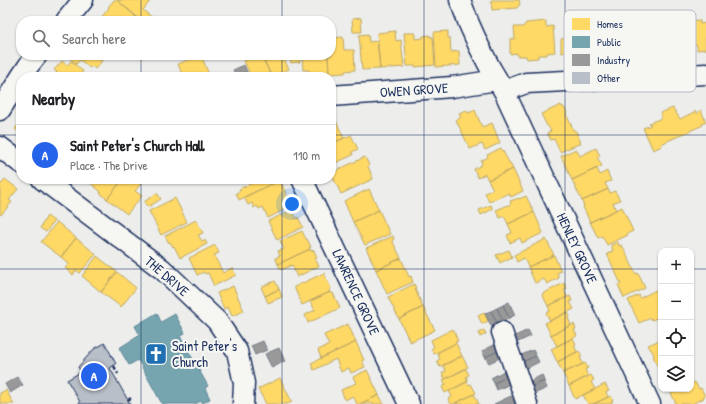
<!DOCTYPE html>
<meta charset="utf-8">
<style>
:root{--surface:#fff;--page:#f2f2f2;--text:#202124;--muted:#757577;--line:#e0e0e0;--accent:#2563eb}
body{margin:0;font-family:"Patrick Hand",sans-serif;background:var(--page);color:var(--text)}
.controls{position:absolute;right:12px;bottom:12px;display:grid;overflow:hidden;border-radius:8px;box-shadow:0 1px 3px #0004}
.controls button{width:36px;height:36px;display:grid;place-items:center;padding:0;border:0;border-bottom:1px solid var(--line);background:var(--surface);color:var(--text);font:20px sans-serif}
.you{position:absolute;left:292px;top:204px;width:14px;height:14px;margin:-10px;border:3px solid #fff;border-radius:50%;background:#1a73e8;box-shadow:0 0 0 6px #1a73e833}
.badge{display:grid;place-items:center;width:26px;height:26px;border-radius:50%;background:var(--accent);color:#fff;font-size:13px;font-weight:700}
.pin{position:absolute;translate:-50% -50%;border:2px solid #fff;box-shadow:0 1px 4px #0006}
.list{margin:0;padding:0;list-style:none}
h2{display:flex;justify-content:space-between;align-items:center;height:52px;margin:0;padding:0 16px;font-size:17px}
h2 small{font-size:13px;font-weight:400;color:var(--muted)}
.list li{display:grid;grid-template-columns:26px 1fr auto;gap:12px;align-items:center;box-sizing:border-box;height:60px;padding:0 16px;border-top:1px solid var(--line)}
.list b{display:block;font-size:15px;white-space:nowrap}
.list p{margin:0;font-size:13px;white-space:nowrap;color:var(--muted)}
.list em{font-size:13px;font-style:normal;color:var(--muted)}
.icon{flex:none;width:22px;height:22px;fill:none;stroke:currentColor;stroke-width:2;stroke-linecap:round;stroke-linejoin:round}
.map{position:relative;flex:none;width:706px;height:404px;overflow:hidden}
.search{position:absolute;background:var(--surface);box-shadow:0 1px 3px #0004;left:16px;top:16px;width:320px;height:44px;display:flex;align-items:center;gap:10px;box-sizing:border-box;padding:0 14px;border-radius:16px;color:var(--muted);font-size:15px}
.panel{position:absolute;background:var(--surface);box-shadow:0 1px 3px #0004;left:16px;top:72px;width:320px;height:112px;border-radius:16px}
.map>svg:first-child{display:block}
.homes{fill:#ffd966;stroke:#bba664}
.public{fill:#76a5af;stroke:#5b8297}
.industry{fill:#999;stroke:#737987}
.building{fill:#b9bfc8;stroke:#1b2f5e}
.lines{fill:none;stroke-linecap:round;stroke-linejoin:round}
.minor-casing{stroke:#1b2f5e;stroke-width:23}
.path{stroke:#1b2f5e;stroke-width:2.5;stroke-dasharray:4 3;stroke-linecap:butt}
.minor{stroke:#f6f6f2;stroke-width:20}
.grid{fill:none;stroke:#1b2f5e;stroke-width:1;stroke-opacity:0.55}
.labels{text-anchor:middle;stroke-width:4;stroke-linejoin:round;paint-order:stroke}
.street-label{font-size:14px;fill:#1b2f5e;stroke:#f6f6f2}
.poi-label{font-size:14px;fill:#1b2f5e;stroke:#f6f6f2;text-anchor:start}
.key{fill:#f6f6f2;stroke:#b4bac6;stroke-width:1}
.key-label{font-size:11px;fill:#1b2f5e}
</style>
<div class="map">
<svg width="706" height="404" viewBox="0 0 706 404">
<rect width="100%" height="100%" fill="#edeeec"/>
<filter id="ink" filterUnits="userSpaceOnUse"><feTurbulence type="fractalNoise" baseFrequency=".025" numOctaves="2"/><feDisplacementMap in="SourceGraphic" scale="8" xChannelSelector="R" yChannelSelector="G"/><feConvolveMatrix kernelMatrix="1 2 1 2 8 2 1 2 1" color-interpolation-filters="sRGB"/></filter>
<g filter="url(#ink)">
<path class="homes" d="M114 0H117L136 17 133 21H102L100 19 109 8 108 7Z
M117 0H151L143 10 153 18 150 21H142Z
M491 0H519L520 4 517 8 492 10Z
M361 18 362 32H353L352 19Z
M700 20V24L706 23V49L697 50V45H679L680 33H683L682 21Z
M546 21V27L553 26 555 52 547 53V55H538V58L527 59 526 56H517V53L510 54V39H515L514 27H523L526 23Z
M588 27 590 54 570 55V52L561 53V39L568 38V28Z
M395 31 396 41 401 40 404 67 380 69 377 33Z
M448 31V38H450L451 52 459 51 460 65 436 67 434 32Z
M404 33H415V39L423 38V36L430 35V37H433L435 65 415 67V66H407Z
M368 34 369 42 377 41 380 69 362 70 359 35Z
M343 37 344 50H354L355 70 345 71V73L329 74 328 55H331V45H334V38Z
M66 55H101L98 58 102 61 95 69 92 66 90 68 80 60 76 64Z
M200 55H201L210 77H183L178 64Z
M258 55H261L272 77H251L244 61Z
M261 55H282L289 69 280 73 281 75 278 77H274L273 76 272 77Z
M290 55H300V62L291 63Z
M302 55H328L329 74 309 75V70H303Z
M62 61 67 65 71 61 83 71 80 75 82 77H48L51 75 53 77 57 72 54 70Z
M561 105 562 107H564L567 113 566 114 574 131H576L581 143 560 152 554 139 551 140 547 133 551 131 548 126H547L541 114Z
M673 108 680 119 696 111 697 114 701 110 706 122 702 124 703 125 661 144 662 146 653 150 643 128 651 125 649 123 662 118 660 113Z
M466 110 468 113 475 110 482 127 492 123 500 143 485 150 482 144 470 149 456 120 461 117 459 113Z
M21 117V140L17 137 21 133 15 129 20 122 18 120Z
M335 119 344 138 331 144V121Z
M351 135 358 149 352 152 353 155 331 165V144Z
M501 148 513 169 488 180 485 174 478 178 474 169 482 165 481 161 488 157 487 155Z
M596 148 600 156 597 157 602 166 572 180 561 156 576 149 580 156Z
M365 157 369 165 368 166 373 179 341 194 331 173Z
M597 168 600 175 607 171 611 181 605 183 608 189 582 201 572 180Z
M513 169 523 191 511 197 509 193 489 202 485 193 493 189 488 180Z
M5 179 18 189 9 200 12 202 1 215 0 214V186Z
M89 179H123L107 199 100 193 101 192 88 181Z
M123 179 130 184 135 179 141 184 135 191 142 196 127 214 107 199Z
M250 179H279L280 180 239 200 236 193 240 191 239 189 252 183Z
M280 180 288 198 286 199 290 207 268 218 263 207 259 209 257 206 254 208 252 203 248 205 244 197Z
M369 189 379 210 353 222 344 201Z
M608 189 610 193 615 191 620 200 613 203 616 210 590 222 583 207H584L582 201Z
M157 193 161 199 148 207 144 202Z
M526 196 534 212 508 224 504 216 500 218 496 210 511 204 510 201 519 198V199Z
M175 198 187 222 161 235 149 211Z
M491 205 493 209 481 215 479 210Z
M622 207 633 231 627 234 628 235 607 245 602 236 598 238 590 222Z
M292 210 296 218 298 217 303 227 277 240 268 221Z
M379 210 390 234 365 245 353 222Z
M534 212 543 233 522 243 520 238 510 243 507 235 512 233 508 224Z
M47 216 54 221 46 232 40 228Z
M196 220 203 233 198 235 202 241 205 240 207 244 180 258 174 246 173 247 170 242 169 243 165 236Z
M57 222 76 238 61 257 41 242Z
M302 231 306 239H307L311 247H309L310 249 278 264 275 258 280 256 278 251 284 249 280 241Z
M393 236 394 239 392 240 401 258 376 270 366 248Z
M76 238 96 254 80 273 76 270 73 275 65 268 69 264 61 257Z
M546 239 554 255 528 267 524 258 517 262 514 255Z
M618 242 619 246 622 245 636 274 638 273 645 288 624 298 618 285 621 284 607 254 613 251 611 245Z
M215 245 219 253 214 255 223 273 232 268 236 275 214 286 208 273 205 274 204 272 197 275 189 258Z
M310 249 311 251 314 250 317 258 315 259 319 266 297 277 292 265 281 270 278 264Z
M509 250 512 257 500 263 496 255Z
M554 255 561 271 557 273 559 278 547 284 544 279 535 283 528 267Z
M97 256 117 272 101 292 82 276Z
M401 258 409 277 411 276 413 282 387 294 376 270Z
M117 272 136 288 121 307 101 292Z
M324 273 331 289 329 290 330 292 302 305 294 287Z
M275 281 279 289 265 296 261 287Z
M564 283 567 289 564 290 567 297 548 306 542 294Z
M414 284 416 288 415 289 423 307 399 319 388 297Z
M661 285V313L658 315 659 317 652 320 651 318 639 323 628 300 639 295 640 298 658 289 657 286Z
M233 286 244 311 232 316 228 307 224 309 217 293Z
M279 289 282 297 268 303 265 296Z
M330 292 331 294 333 293 340 308 308 323 305 315 315 310 310 301Z
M570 296 572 301 570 302 574 309 550 321 546 313 550 311 548 306Z
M423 307 435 330 410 342 399 319Z
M568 312 570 317 568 318 571 325 551 335 545 323Z
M484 313 488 321 482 324 478 316Z
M348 324 356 342 321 358 318 350 329 345 324 335Z
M574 324 576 329 574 330 577 336 557 346 551 335Z
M453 329 458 341 455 342 456 343 434 354 431 349 434 347 431 340Z
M484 330 486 334 480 337 479 333Z
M573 338 576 344 574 345 577 352 557 362 551 349Z
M660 340 661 341V374L653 356 654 355 651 349H650L648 345Z
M356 342 364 360 362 361 365 367 351 373 349 368 341 372 336 359 314 370 311 363Z
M456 343 462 356 440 367 437 361 440 359 437 353Z
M579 351 582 356 580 357 583 364 563 373 557 362Z
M462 356 468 367 445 379 442 373 446 371 443 365Z
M585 363 588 368 585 369 588 376 569 386 563 373Z
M466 369 469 375 466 377 468 381 445 393 442 387 446 385 443 380Z
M367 370 379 395 360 404H357L353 396 345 400 341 390 356 383 353 377Z
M591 375 594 380 591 382 595 389 575 399 569 386Z
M280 378 292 402 287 404H266L258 389Z
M467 382 469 385 471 384 476 393 454 404H451L448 399 452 397 449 391Z
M695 382 699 389 701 388 705 396 703 397 704 398 692 404H676L671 393 673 392 671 389H691V384Z
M605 384 609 391 606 392 608 397 593 404H588L583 395Z
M6 390 14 404H0V393Z
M474 394 479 404H456L455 403Z
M379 395 384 404H360Z
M611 396 613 401 611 402 612 404H593Z"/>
<path class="public" d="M157 313 161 322 175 314 185 333 180 336 208 386 205 388 210 399 203 403 201 401 195 404H162L138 360 129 365 119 348 140 335 135 326Z"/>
<path class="industry" d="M244 65 249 77H237L233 70Z
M509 302 515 315 509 318 503 305Z
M503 305 509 318 503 321 497 308Z
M497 308 503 321 497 323 491 311Z
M491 311 497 323 491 326 485 313Z
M528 330 531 336 518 342 515 336Z
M263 341 267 350 255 355 251 346Z
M496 344 499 351 485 357 482 351Z
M279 348 285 361 272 368 265 354Z
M533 350 536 356 522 362 519 356Z
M499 351 502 357 489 363 485 357Z
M536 356 539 362 525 369 522 362Z
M504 371 507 377 494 383 491 378Z
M542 375 544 381 531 387 528 382Z
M17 377 23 385 10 393 5 384Z
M507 377 510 384 497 390 494 383Z
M544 381 547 388 534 394 531 387Z
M511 396 515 404H494Z"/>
<path class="building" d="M105 343 116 364 110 368 130 404H78L80 402 67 380 81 372 78 367 94 349Z"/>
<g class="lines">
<g class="minor-casing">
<path id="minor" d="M460 0C471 32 486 63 504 91L650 404
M66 21 83 0
M21 77 29 65 37 55
M504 91 526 83 706 74
M331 96 452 87 497 80
M0 110 21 77
M0 147 21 163
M42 179 162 269 217 321 237 351 244 383 243 404
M302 179 409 404
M502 332 527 404"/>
</g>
<path class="path" d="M114 366 118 374
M128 400 131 398"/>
<use href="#minor" class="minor"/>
</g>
</g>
<path class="grid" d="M141 0V21M282 0V21M424 0V404M565 0V404M141 55V77M282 55V77M0 135H21M331 135H706M141 179V404M282 179V404M0 269H661M691 269H706"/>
<defs>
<g id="church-square" transform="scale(1.15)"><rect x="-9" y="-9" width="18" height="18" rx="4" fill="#1f6fb2" stroke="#f6f6f2"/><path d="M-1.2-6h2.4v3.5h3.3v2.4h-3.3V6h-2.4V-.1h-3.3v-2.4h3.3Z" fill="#fff"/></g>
</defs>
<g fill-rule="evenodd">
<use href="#church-square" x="156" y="354"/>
</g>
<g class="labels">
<g class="street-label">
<text transform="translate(414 90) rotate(-4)" y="5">OWEN GROVE</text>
<text transform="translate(577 248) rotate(65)" y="5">HENLEY GROVE</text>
<text transform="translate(167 276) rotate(41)" y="5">THE DRIVE</text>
<text transform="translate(356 292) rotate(65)" y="5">LAWRENCE GROVE</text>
</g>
<g class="poi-label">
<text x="172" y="351">Saint Peter's<tspan x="172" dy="16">Church</tspan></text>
</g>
</g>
<rect x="564" y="10" width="132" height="82" rx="6" class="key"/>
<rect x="572" y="18" width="18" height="12" fill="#ffd966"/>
<rect x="572" y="36" width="18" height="12" fill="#76a5af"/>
<rect x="572" y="54" width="18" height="12" fill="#999"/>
<rect x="572" y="72" width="18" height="12" fill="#b9bfc8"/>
<g class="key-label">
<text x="597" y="28">Homes</text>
<text x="597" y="46">Public</text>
<text x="597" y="64">Industry</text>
<text x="597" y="82">Other</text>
</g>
</svg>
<div class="controls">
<button>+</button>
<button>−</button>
<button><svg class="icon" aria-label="locate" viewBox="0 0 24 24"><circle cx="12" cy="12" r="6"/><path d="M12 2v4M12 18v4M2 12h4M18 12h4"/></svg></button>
<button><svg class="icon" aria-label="layers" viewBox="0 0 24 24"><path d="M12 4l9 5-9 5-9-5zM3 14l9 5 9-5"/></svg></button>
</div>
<div class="you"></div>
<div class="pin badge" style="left:94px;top:376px">A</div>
<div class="search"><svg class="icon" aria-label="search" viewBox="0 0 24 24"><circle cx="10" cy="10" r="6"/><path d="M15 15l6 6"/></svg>Search here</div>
<section class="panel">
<h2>Nearby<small></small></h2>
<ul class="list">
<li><span class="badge">A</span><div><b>Saint Peter's Church Hall</b><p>Place · The Drive</p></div><em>110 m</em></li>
</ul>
</section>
</div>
